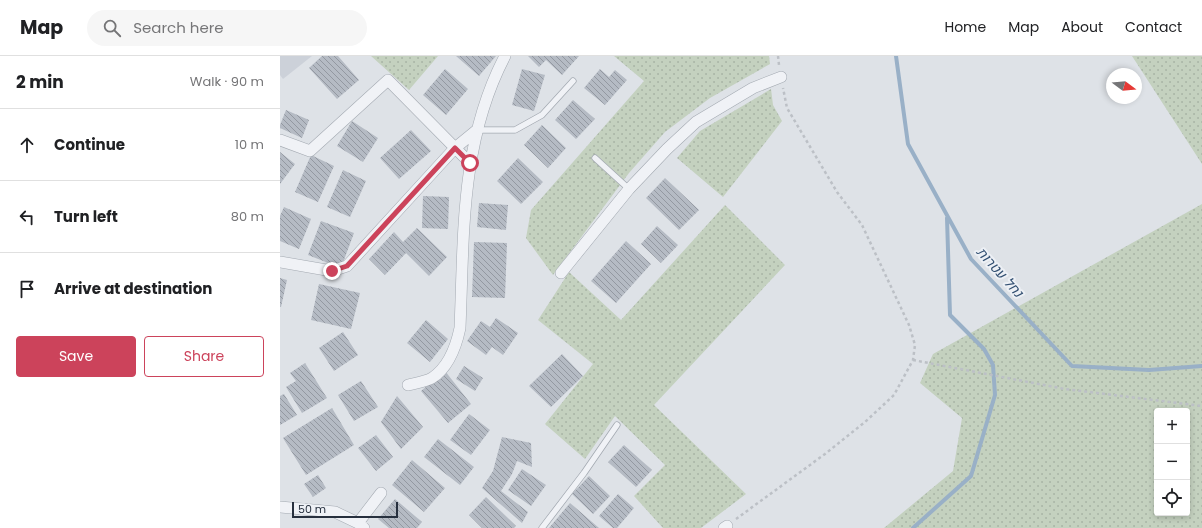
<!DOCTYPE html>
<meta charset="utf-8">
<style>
:root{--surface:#fff;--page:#f6f6f6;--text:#202124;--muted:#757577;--line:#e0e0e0;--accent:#cc435b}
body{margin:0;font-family:Poppins,Heebo,sans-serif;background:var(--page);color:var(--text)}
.controls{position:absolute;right:12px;bottom:12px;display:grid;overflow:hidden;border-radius:4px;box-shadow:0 2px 6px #0003}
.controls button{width:36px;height:36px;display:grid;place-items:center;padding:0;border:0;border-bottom:1px solid var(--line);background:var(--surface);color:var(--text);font:20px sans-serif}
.compass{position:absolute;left:826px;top:12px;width:36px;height:36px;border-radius:50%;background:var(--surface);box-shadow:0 2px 6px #0003;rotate:106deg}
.scale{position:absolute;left:12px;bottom:10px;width:106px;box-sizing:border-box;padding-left:4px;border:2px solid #27303e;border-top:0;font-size:11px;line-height:14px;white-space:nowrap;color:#27303e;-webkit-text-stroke:3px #edf0f5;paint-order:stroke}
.stop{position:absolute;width:12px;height:12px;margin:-9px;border:3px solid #cc435b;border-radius:50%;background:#fff}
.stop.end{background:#cc435b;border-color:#fff;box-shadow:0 1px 4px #0008}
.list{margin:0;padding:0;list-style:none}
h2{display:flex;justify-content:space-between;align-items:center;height:52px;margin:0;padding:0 16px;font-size:17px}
h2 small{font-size:13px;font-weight:400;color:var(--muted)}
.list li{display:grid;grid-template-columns:26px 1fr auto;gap:12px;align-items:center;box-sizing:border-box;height:72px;padding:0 16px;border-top:1px solid var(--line)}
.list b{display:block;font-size:15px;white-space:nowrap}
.list em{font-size:13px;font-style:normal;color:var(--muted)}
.actions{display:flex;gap:8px;padding:12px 16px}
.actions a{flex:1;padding:9px 0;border:1px solid var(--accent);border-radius:4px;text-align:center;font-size:14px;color:var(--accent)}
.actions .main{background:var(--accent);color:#fff}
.icon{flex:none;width:22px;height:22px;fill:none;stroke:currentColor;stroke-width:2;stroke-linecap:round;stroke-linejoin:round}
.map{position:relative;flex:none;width:922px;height:472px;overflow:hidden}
header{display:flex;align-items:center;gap:24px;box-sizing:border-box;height:56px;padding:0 20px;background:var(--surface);border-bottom:1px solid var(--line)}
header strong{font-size:19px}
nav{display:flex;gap:22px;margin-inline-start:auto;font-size:14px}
.search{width:280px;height:36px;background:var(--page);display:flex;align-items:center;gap:10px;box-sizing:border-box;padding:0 14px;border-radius:22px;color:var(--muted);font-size:15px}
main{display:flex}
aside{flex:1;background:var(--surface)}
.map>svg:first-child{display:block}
.built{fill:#ccd1d9}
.grass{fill:url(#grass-dots);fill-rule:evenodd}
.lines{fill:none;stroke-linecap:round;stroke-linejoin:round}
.stream{stroke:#99b0c7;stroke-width:4}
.building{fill:url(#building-back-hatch)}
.service-casing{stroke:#a3a9b1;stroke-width:7}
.minor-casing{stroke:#a3a9b1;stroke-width:12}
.path{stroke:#bcc0c6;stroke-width:2.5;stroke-dasharray:3 3;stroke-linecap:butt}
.service{stroke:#f0f2f6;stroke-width:5.5}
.minor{stroke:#f0f2f6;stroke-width:11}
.route{stroke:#cc435b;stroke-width:5}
.labels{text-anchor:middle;stroke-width:4;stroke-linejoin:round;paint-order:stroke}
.water-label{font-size:14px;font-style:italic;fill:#324f71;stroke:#edf0f5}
</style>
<header>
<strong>Map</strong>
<div class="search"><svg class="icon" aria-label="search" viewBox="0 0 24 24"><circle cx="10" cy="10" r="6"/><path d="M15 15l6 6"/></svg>Search here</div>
<nav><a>Home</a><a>Map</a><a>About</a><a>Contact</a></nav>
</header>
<main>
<aside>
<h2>2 min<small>Walk · 90 m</small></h2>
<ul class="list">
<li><svg class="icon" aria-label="ahead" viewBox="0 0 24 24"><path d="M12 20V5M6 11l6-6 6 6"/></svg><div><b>Continue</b></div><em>10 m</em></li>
<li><svg class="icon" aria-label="left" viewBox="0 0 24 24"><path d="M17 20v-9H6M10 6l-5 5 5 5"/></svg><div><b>Turn left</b></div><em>80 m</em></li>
<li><svg class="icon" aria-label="arrive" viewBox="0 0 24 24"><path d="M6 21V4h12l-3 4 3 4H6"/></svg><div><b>Arrive at destination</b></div></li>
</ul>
<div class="actions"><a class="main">Save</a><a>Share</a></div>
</aside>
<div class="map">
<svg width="922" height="472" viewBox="0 0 922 472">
<defs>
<pattern id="grass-dots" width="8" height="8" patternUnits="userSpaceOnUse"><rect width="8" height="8" fill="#c4d1bf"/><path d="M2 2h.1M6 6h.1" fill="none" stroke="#a8b4a5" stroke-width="1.8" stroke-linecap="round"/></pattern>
<pattern id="building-back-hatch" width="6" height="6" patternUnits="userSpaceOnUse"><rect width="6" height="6" fill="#b5bbc4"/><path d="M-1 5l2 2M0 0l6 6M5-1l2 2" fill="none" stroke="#9398a1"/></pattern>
</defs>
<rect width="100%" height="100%" fill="#dee2e7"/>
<path class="built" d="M0 0H32L3 23 0 19Z"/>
<path class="grass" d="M91 0H158L129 34Z
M334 0H489L490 8 430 42 385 76 349 117 273 219 246 182 251 154 364 25Z
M852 0H922V108Z
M491 33 493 49 502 65 443 141 397 102 420 75Z
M922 148V472H604L673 415 682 362 640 327 653 298ZM877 355H907V457H877Z
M445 149 505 209 374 349 466 438 421 472H383L354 440 385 409 335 360 305 403 265 368 313 308 258 264 289 216 341 264Z"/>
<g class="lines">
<path class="stream" d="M616 0 628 88 691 203 792 310 869 314 922 310
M633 472 691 420 715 339 713 309 704 293 670 259 667 162"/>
</g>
<path class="building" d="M42 0H58L79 24 57 43 29 12Z
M176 0H216L199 20Z
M248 0H299L282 19 266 4 259 11Z
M165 13 188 33 166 59 143 39Z
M242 13 265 19 254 55 232 49Z
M320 13 329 21 335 14 347 24 325 49 304 32Z
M293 44 315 63 296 83 275 64Z
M6 54 29 64 22 82 0 72V69Z
M72 65 98 82 83 106 57 90Z
M262 69 286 92 268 112 244 89Z
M131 74 151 95 119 123 100 102Z
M0 96 15 108 0 128Z
M31 99 54 110 38 146 15 136Z
M238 102 263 126 241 148 217 125Z
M63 114 86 125 70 161 47 151Z
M385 122 419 154 399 174 366 142Z
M143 140 169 141 168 173 142 172Z
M199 147 228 149 226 174 197 171Z
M4 151 31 163 19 193 0 185V160Z
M41 165 74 177 61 212 28 199Z
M377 170 398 189 381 207 361 188Z
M137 172 167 201 149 220 126 197 105 219 89 203 114 176 123 186Z
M346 185 371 208 336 247 311 225Z
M194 186 227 187 225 242 192 241Z
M0 222 7 224 1 251H0Z
M39 228 80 237 71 273 31 264Z
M216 262 238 277 223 299 212 291 206 299 187 285 201 265 210 271Z
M146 264 168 283 150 306 127 287Z
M63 276 78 299 54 315 39 292Z
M282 298 303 320 271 351 249 330Z
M25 307 47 342 22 357 6 331 16 325 10 317Z
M184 310 203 322 195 335 176 323Z
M165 315 191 348 168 367 141 335Z
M81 325 98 351 74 365 58 339Z
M4 338 17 359 0 369V340Z
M117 340 143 371 121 393 101 366Z
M52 352 74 389 26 419 3 382Z
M189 358 210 374 191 399 170 384Z
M96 379 113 401 96 415 78 392Z
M222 381 251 387 252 411 237 405 232 418 221 435 248 456 242 467 202 432 213 415Z
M158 383 194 411 180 429 144 401Z
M344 389 372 414 356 431 328 406Z
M132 404 165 432 144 456 112 429Z
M242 413 266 429 251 450 228 434Z
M38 419 46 432 33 441 24 428Z
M309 420 330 440 313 458 292 438Z
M338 438 354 452 337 472H333L319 460Z
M206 441 236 470 234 472H202L189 459Z
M115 443 142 466 137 472H109L98 463Z
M290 447 319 472H269Z"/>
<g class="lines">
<g class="service-casing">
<path id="service" d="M197 74H235L262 59 293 25
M315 102 349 133
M262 472 304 417 337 369"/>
</g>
<g class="minor-casing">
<path id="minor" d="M0 84 30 95 108 24 190 107
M0 206 52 215 67 210 175 92 197 74
M281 217 349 133 387 93 416 66 473 32 501 21
M128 329C135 327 145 326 152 322 169 311 176 291 180 272 184 178 180 86 225 0
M0 451 55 456 78 467
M84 472 78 467 101 437
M444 472 447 470"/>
</g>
<path class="path" d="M498 0 499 9
M633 304 785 333 922 350
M456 463 545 398 585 366 614 339 633 304 635 289 629 269 582 169 557 136 507 52 503 32"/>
<use href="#service" class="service"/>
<use href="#minor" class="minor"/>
</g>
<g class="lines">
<path class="route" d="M52 215 67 210 175 92 190 107"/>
</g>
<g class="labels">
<g class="water-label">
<text transform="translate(720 216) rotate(48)" y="5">נחל עטרות</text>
</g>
</g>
</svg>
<div class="controls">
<button>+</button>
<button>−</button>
<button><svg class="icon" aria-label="locate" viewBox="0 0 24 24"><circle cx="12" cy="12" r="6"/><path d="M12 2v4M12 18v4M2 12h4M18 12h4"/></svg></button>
</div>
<svg class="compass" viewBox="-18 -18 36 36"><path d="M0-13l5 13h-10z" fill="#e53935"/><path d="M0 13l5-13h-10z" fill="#757577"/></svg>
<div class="scale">50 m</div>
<div class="stop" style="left:190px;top:107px"></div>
<div class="stop end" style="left:52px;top:215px"></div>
</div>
</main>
